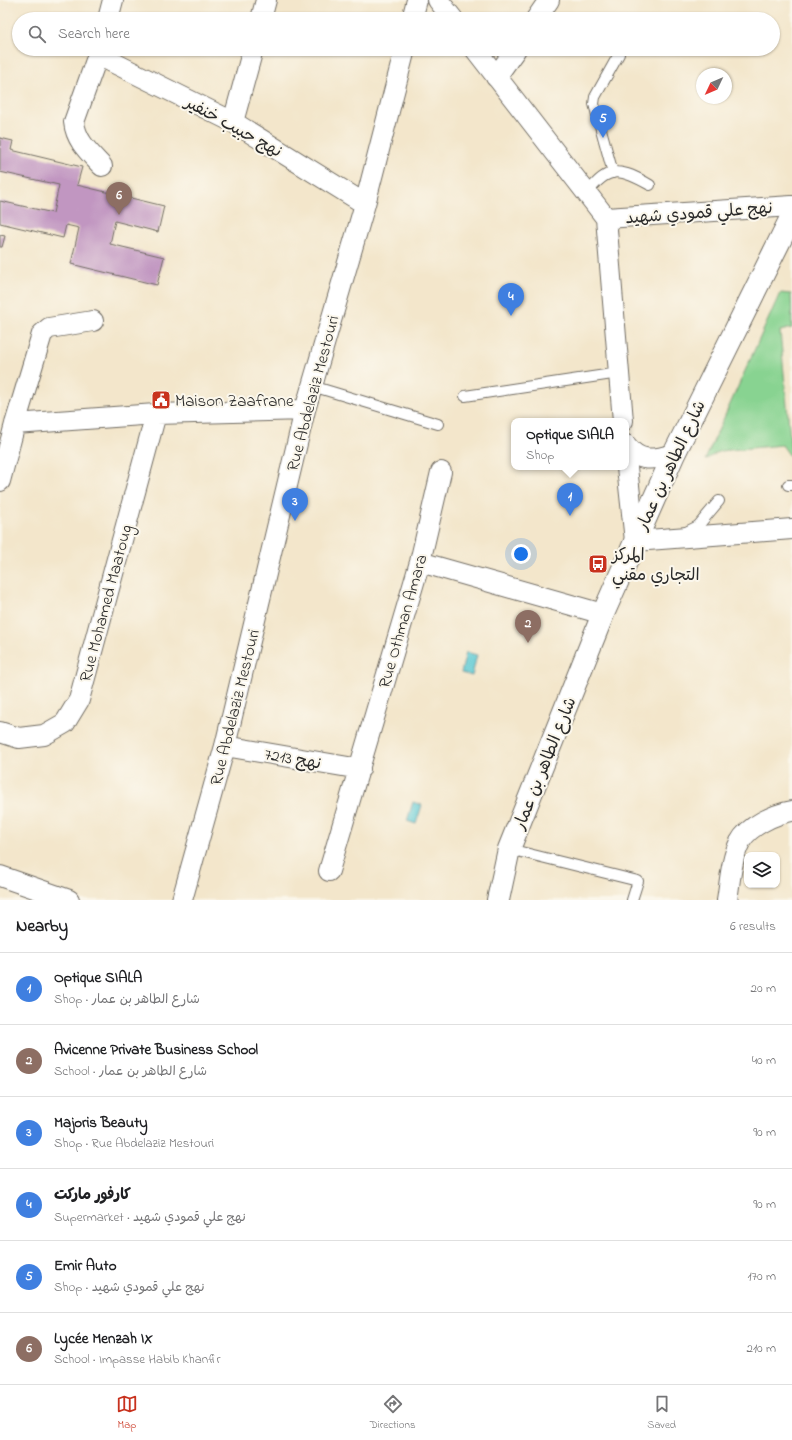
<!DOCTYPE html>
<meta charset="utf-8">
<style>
:root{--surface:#fff;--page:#f6f6f6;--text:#202124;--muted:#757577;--line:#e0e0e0;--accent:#c8321e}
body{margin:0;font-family:"Indie Flower","Playpen Sans Arabic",sans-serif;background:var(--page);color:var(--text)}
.controls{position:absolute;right:12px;bottom:12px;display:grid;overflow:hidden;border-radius:8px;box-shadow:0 1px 3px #0004}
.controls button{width:36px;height:36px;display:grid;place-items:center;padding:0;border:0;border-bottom:1px solid var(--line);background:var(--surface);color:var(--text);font:20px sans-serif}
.compass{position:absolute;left:696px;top:68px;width:36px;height:36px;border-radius:50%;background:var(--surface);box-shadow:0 1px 3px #0004;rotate:226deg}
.you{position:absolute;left:521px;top:554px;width:14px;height:14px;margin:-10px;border:3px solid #fff;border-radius:50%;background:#1a73e8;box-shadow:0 0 0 6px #1a73e833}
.badge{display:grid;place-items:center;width:26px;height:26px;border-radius:50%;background:var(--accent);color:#fff;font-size:13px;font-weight:700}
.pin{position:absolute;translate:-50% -33px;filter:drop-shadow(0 1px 2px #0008)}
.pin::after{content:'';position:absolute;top:21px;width:14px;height:12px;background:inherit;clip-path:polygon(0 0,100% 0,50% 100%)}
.popup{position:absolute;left:511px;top:418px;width:118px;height:52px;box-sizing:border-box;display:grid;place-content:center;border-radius:8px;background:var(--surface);filter:drop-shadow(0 1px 3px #0005);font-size:13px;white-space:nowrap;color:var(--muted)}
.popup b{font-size:15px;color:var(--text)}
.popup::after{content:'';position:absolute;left:50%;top:100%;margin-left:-8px;border:8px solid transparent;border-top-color:var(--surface)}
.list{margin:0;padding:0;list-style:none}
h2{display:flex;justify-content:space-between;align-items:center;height:52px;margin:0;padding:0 16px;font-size:17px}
h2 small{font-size:13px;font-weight:400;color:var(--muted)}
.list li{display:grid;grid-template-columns:26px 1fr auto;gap:12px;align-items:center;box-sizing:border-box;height:72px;padding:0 16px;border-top:1px solid var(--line)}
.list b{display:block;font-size:15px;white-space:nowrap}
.list p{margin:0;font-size:13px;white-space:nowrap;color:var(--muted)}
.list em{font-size:13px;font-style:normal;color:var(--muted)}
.icon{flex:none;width:22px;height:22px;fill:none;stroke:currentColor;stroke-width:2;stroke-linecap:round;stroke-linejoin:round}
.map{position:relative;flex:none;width:792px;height:900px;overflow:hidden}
.search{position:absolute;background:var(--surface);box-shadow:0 1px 3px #0004;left:12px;right:12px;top:12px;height:44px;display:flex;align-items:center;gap:10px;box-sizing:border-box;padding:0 14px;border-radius:22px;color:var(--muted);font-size:15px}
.sheet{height:484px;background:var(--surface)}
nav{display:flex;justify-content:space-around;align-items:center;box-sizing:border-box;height:56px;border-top:1px solid var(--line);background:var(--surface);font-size:11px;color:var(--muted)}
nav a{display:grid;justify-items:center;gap:2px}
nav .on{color:var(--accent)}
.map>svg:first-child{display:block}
.green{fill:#88d391;stroke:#5a7f5e}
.water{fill:#5cc9d3;stroke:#447a7f}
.building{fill:#c196c1}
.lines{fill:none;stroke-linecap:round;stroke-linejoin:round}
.lane-casing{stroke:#716c63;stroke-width:12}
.street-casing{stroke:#716c63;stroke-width:22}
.secondary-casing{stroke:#716c63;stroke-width:24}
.lane{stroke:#fff;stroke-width:10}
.street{stroke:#fff;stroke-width:20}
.secondary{stroke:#fff;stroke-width:22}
.labels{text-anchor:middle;stroke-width:4;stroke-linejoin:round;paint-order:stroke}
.street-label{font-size:17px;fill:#2b2b2b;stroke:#fbf7ec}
.poi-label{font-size:17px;fill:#2b2b2b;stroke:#fbf7ec;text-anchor:start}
</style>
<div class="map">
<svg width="792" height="900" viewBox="0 0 792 900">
<rect width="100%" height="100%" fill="#fbf7ec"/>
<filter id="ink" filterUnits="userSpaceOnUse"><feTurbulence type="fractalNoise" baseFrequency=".025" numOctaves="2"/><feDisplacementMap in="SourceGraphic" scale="8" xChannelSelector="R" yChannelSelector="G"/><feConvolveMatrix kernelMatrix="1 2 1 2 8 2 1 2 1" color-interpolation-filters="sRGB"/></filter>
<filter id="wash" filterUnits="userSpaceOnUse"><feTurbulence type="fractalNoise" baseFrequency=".012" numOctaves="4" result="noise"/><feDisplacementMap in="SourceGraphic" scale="16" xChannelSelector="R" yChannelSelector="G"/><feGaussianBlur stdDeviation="0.9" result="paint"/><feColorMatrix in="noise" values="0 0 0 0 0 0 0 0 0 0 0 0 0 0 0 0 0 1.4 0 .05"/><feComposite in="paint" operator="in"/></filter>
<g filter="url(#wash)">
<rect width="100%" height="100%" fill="#f3e6cb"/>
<path class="green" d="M780 293 791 294 792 328 780 331 792 459 782 445 720 451 705 460Z"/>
<path class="water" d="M466 652 477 655 472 676 461 673Z
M413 802 422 805 416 824 407 821Z"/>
<g id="blocks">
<path class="building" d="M0 138 13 141 11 150 82 167 77 185 164 206 158 232 115 221 110 244 164 257 157 285 71 264 79 228 66 225 63 238 0 223V201L53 213 59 185 0 172Z
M0 235 5 236 2 247H0Z"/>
</g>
</g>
<g filter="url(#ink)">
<use href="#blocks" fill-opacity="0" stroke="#716c63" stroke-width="1"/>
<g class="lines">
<g class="lane-casing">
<path id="lane" d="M613 173 594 104 595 97 619 54
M587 194C608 164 622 169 650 185
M312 386 438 424
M465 396 619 373
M788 485H792
M686 532 698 526 719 501
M509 849 638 881 632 900"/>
</g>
<g class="street-casing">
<path id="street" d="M438 0 453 19
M108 19 113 0
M261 19 266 0
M412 19 417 0
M536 19 549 0
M100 49 74 122C76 141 89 152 102 166
M475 49 606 218 623 421
M98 55 233 122 365 204
M496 77 516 49
M233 122 253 49
M606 218 792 206
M15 424 156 414 305 410
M626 445C640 463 653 460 674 454
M626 458 635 541 792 529
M0 481 15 424 42 334 49 328 93 321
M420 562 603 614
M0 732 19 738 44 735 65 723 79 700 156 414
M225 746 360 769
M329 871 420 562 441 472
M0 876 69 900
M182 900 225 746 305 410 365 204 405 49
M727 900C730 882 731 859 740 842 748 826 775 814 792 811"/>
</g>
<g class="secondary-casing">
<path id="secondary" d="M498 900 509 849 603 614 674 454 792 216"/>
</g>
<use href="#lane" class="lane"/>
<use href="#street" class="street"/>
<use href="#secondary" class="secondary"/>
</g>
</g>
<defs>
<g id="civic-square" transform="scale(1)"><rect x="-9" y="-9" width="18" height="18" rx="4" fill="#c8321e" stroke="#fbf7ec"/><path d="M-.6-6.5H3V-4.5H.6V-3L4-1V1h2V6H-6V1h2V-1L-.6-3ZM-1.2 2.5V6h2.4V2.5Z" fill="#fff"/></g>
<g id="bus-square" transform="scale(1)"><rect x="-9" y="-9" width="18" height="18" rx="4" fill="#c8321e" stroke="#fbf7ec"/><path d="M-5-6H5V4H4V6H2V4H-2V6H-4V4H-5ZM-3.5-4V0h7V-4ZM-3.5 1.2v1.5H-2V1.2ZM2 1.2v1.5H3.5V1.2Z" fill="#fff"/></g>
</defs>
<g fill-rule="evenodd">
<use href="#civic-square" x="161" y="400"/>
<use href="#bus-square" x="598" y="564"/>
</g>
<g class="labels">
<g class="street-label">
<text transform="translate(234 126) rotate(29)" y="6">نهج حبيب خنفير</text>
<text transform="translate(699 212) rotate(-4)" y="6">نهج علي قمودي شهيد</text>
<text transform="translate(312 393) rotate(-75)" y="6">Rue Abdelaziz Mestouri</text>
<text transform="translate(670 465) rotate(-65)" y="6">شارع الطاهر بن عمار</text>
<text transform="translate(105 603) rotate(-75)" y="6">Rue Mohamed Maatoug</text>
<text transform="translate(402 621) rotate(-74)" y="6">Rue Othman Amara</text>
<text transform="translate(234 707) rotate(-76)" y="6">Rue Abdelaziz Mestouri</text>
<text transform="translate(293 758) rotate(10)" y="6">نهج 7213</text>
<text transform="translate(544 763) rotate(-68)" y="6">شارع الطاهر بن عمار</text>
</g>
<g class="poi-label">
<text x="175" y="406">Maison Zaafrane</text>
<text x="612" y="560">المركز<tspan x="612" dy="20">التجاري مقني</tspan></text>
</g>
</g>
</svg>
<div class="controls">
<button><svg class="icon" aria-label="layers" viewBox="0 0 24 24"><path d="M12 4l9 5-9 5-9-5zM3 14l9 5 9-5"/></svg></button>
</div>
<svg class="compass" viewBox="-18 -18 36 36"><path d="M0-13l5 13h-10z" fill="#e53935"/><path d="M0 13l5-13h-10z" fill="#757577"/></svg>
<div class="you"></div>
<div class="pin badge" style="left:570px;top:516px;background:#3f7fe0">1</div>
<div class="popup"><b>Optique SIALA</b>Shop</div>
<div class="pin badge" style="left:528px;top:643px;background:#8d6e63">2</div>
<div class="pin badge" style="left:295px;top:521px;background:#3f7fe0">3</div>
<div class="pin badge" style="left:511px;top:316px;background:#3f7fe0">4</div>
<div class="pin badge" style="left:603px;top:138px;background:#3f7fe0">5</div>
<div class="pin badge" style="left:119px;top:215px;background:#8d6e63">6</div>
<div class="search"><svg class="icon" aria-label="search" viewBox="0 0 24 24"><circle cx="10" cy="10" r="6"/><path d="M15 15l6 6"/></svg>Search here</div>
</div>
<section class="sheet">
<h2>Nearby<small>6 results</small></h2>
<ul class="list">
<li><span class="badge" style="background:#3f7fe0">1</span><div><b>Optique SIALA</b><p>Shop · شارع الطاهر بن عمار</p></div><em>20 m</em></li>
<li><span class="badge" style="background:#8d6e63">2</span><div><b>Avicenne Private Business School</b><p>School · شارع الطاهر بن عمار</p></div><em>40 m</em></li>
<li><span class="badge" style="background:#3f7fe0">3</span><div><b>Majoris Beauty</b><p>Shop · Rue Abdelaziz Mestouri</p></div><em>90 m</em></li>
<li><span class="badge" style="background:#3f7fe0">4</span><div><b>كارفور ماركت</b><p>Supermarket · نهج علي قمودي شهيد</p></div><em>90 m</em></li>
<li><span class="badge" style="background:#3f7fe0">5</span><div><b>Emir Auto</b><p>Shop · نهج علي قمودي شهيد</p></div><em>170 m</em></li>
<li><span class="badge" style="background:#8d6e63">6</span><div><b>Lycée Menzah IX</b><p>School · Impasse Habib Khanfir</p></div><em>210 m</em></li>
</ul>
</section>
<nav>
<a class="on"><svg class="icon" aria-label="map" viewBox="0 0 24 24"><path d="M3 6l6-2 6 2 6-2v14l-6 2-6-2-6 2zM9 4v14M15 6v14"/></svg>Map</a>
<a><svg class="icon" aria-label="directions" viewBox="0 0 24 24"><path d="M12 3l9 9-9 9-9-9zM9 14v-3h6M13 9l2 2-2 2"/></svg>Directions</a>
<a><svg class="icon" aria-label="saved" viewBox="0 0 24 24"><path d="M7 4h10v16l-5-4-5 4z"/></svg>Saved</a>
</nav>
